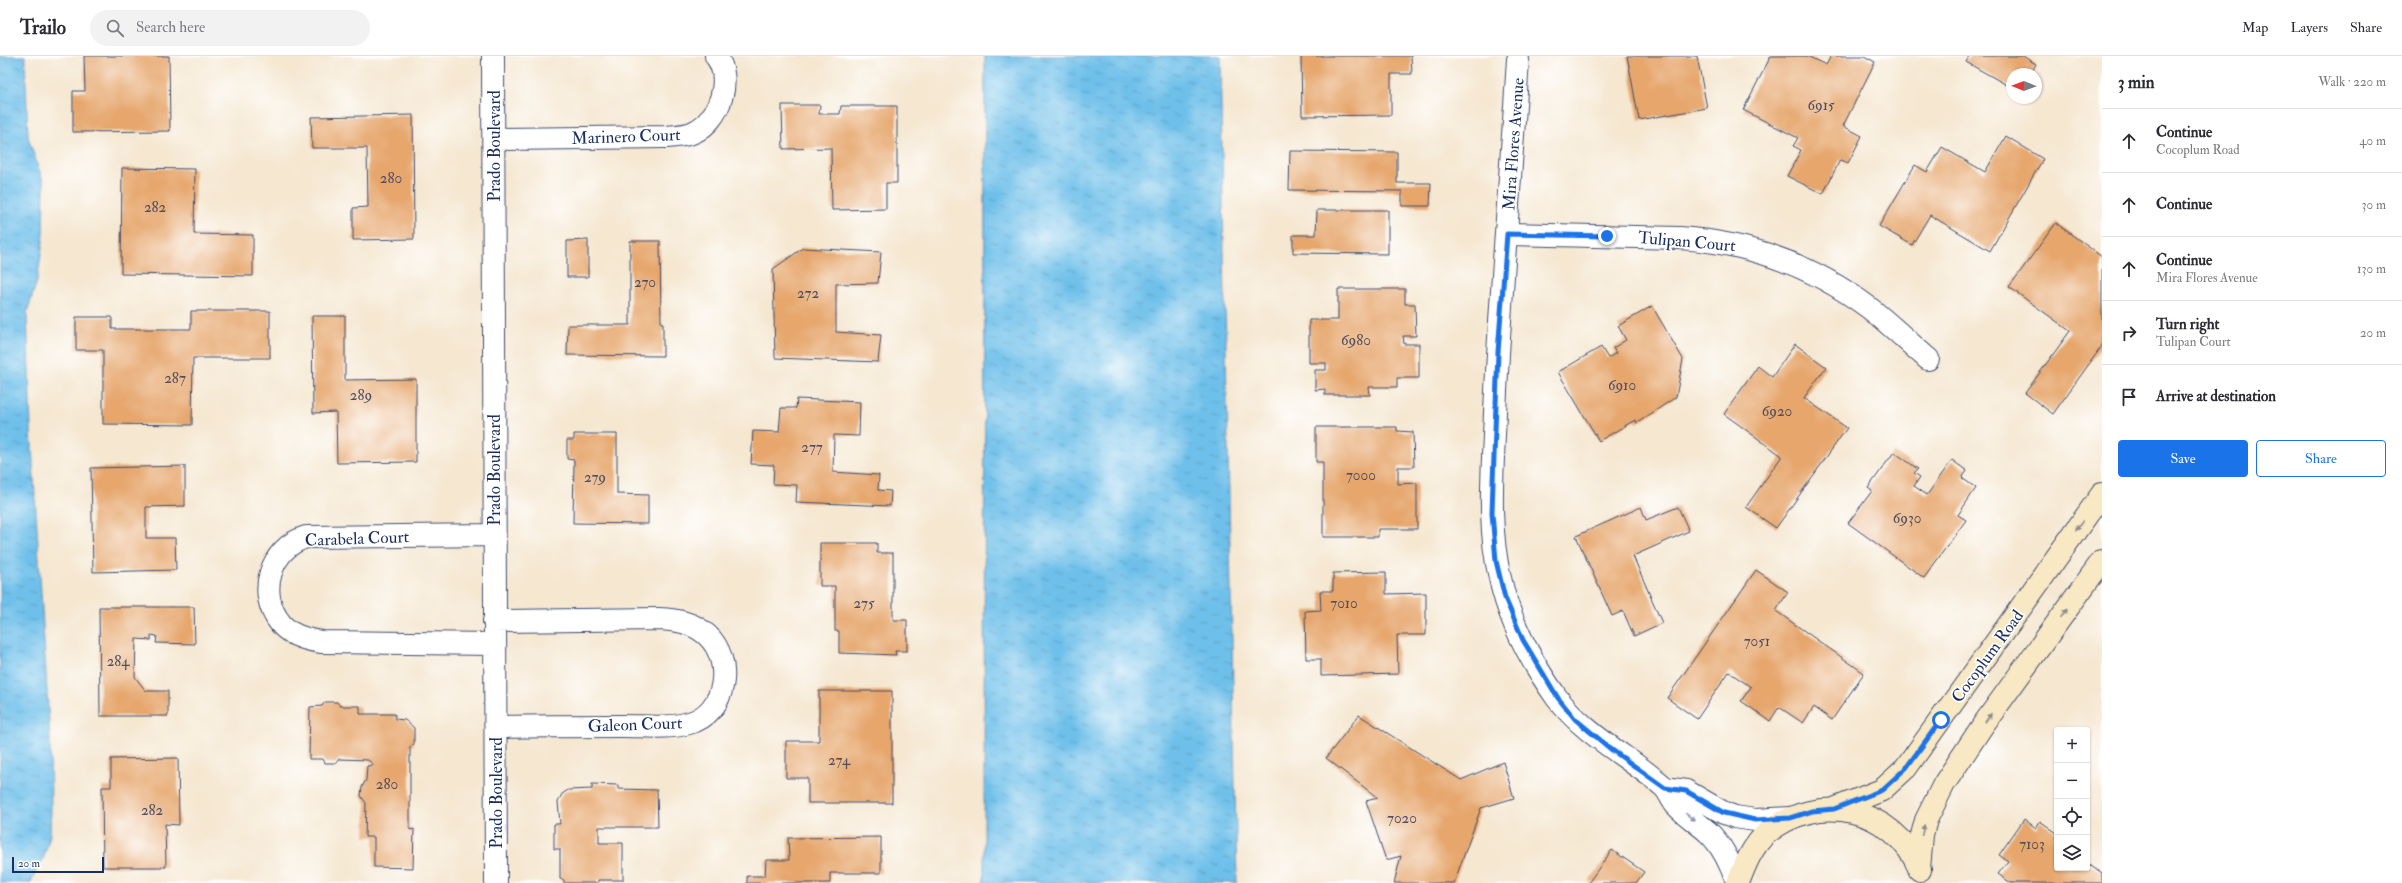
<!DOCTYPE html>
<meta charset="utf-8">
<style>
:root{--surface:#fff;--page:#f2f2f3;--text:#2b2b33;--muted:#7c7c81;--line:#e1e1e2;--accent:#1a73e8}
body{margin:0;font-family:"IM FELL Double Pica",serif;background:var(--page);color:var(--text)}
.controls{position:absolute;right:12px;bottom:12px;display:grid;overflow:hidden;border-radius:4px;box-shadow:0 1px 3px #0004}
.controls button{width:36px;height:36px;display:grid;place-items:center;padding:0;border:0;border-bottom:1px solid var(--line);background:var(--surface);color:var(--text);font:20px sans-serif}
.compass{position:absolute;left:2006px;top:12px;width:36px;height:36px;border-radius:50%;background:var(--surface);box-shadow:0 1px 3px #0004;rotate:271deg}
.scale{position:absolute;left:12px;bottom:10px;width:92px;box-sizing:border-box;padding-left:4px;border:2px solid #1b2f5e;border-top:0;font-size:11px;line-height:14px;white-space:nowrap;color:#1b2f5e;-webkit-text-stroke:3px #fff;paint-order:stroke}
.stop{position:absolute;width:12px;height:12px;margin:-9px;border:3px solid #1a73e8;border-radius:50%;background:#fff}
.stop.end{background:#1a73e8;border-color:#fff;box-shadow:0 1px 4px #0008}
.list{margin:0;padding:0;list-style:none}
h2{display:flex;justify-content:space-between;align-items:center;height:52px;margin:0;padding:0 16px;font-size:17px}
h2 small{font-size:13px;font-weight:400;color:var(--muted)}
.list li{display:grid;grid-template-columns:26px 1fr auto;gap:12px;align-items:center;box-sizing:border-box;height:64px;padding:0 16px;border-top:1px solid var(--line)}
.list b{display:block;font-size:15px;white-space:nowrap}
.list p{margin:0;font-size:13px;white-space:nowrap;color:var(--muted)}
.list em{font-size:13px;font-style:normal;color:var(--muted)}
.actions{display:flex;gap:8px;padding:12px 16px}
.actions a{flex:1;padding:9px 0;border:1px solid var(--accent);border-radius:4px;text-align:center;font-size:14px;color:var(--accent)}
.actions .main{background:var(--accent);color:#fff}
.icon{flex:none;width:22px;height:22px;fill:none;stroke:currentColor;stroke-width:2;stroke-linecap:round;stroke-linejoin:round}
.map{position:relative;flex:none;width:2102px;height:827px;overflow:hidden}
header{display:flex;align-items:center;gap:24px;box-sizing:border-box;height:56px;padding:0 20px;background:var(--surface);border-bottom:1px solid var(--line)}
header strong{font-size:19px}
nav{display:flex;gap:22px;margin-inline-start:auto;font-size:14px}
.search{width:280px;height:36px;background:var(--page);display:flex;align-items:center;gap:10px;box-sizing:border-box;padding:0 14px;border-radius:22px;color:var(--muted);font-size:15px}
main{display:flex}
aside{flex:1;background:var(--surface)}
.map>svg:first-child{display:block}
.water{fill:url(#water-ripples);stroke:#4478a4}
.building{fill:#e6a66c}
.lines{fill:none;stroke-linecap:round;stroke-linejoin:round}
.street-casing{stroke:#3c4b6f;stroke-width:24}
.secondary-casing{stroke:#3c4b6f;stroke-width:24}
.street{stroke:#fff;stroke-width:22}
.secondary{stroke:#f8e8c3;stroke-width:22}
.oneway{fill:#8a8c90}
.oneway2{fill:#8d97ae}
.route{stroke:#1a73e8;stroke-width:5}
.labels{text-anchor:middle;stroke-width:3.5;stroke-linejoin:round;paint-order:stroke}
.number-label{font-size:15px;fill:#4e4d62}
.street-label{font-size:17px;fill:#1b2f5e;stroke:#fff}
</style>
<header>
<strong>Trailo</strong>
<div class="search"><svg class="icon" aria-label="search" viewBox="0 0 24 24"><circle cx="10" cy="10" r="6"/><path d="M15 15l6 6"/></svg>Search here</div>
<nav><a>Map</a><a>Layers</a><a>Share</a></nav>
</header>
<main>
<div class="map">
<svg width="2102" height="827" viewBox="0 0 2102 827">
<defs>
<pattern id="water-ripples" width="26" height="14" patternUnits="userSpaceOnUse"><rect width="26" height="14" fill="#6ec0ea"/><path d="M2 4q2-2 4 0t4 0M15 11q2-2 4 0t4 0" fill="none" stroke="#5a9cc1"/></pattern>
</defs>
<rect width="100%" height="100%" fill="#fff"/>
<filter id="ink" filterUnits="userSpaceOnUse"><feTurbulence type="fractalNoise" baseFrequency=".025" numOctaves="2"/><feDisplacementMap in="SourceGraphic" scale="8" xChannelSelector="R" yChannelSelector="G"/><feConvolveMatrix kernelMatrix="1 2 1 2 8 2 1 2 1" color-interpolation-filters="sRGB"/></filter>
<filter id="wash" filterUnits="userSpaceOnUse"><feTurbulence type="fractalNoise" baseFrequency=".012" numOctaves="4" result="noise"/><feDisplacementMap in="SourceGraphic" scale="16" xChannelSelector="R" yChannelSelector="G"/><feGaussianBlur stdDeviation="0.9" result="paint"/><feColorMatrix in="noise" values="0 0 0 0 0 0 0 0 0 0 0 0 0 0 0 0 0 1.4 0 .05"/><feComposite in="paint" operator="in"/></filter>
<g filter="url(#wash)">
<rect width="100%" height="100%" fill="#f5e7d0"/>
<path class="water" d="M0 0H25L28 81 44 128 43 186 37 225 27 257 31 374 50 683 51 754 50 779 44 801 30 827H0Z
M985 0H1220L1237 827H984Z"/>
<g id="blocks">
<path class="building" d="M84 0H169L170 75 73 76V35H85Z
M1301 0H1411L1412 18H1391V59L1302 60Z
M1627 0H1697L1707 52 1639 64Z
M1771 0H1807L1826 9 1831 0H1864L1875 6 1843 70 1862 80 1848 107 1840 104 1823 138 1787 120 1801 94 1793 90 1798 82 1743 54Z
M1970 0H2023L2036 8 2031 18H2012V32L1966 6Z
M782 49H820L819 58H840L841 50H897V127H886V153L832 154 831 92 783 93Z
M413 59 414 183 353 184V152L368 151 367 92H312L311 61Z
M2006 80 2043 103 1990 195 1930 159 1912 189 1879 170 1915 109 1927 116 1942 91 1985 116Z
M1290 95 1397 96V127H1431L1430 150H1402V135L1289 134Z
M122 112 195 113 194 178 253 179V220L121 218Z
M1317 154H1388V198L1293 197V179H1316Z
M2056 167 2102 201V290L2053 358 2025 337 2070 275 2009 231Z
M588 184V221H567V185Z
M630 185H660L661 267H663V300L567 299 568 269H630Z
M803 192 881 196 878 227 836 228V276L881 279 878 306 775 302 773 213Z
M1338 233H1405V248H1415L1416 280H1403L1404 288H1419V322H1397V331H1369L1370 339H1325V333L1315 334V314H1326V307H1309V264H1338Z
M1652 250 1683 303 1676 341 1637 367 1635 364 1599 385 1558 316 1601 291 1608 302 1616 297 1613 292 1626 284 1618 270Z
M191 255H270V302H193L192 369 103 368V294H76V261H112V273H191Z
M312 260H345V324L416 323V406L337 407 336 356 313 357Z
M1795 288 1826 311 1804 342 1847 372 1776 472 1746 451 1782 400 1724 358 1758 310 1772 321Z
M797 343 860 346 859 380 834 379 833 416 879 419 878 434 891 435 890 450 796 446 797 429 773 428 774 409 751 408 753 375 779 376 781 352H796Z
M1316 371H1397V375L1413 376 1414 411H1398V428L1417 427V473H1378V481H1323V406H1316Z
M574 378H617V438L648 439V468L573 467 574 404 567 403V384H574Z
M1894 396 1918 413 1914 417 1920 421 1914 430 1927 439 1952 404 1967 415 1962 422 1976 432 1958 459 1966 464 1924 522 1848 467 1872 435 1868 432Z
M185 410V450L146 451V482H175L176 514 93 516 91 412Z
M1641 451 1646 464 1678 451 1689 475 1633 500 1662 567 1634 580 1623 555 1612 560 1576 480Z
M820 487H877V497H893V564H907V595H895L896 599 839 597V575H835V530H820Z
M1756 514 1788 536 1776 555 1864 617 1832 664 1814 651 1803 667 1779 651 1770 665 1741 645 1751 631 1729 616 1697 663 1667 642Z
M1386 516V538L1426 537V579H1397L1398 618 1321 620V603H1306L1305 555 1321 554 1320 535H1333V517Z
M99 551H194L195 588 156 587 157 580 151 579V584L136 583 135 621 146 635H168V660H100Z
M819 635H892V747H808V722H786V685H819Z
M325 646H337L340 650H360V658H395V663L405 664 414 672V688L410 691V774L414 773 413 812 374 811V781H365L366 747 361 740 362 731 366 724 367 710 374 709 368 704 339 703 336 707H325L323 703H309L310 651 322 650Z
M1359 659 1461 724 1503 706 1514 742 1481 752 1454 827H1394L1401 800 1386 804 1366 745 1378 742 1326 702Z
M178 702 179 769 165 768 166 811H103L102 731H111V703Z
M592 728 618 729V733L657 734 658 771H599V787H623V824H598V827H564V824L560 823V793H554V768H560L558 746 562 738 568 734 592 733Z
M2024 763 2036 772 2040 765 2057 777V812H2087V807L2102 818V827H2011L1998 818 2008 805 1999 799Z
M881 781V817H830V827H747V820H765L766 804H789L788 782Z
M1612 794 1644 816 1636 827H1588Z"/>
</g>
</g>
<g filter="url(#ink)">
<use href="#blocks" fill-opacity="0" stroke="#3c4b6f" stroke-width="1"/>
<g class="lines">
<g class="street-casing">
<path id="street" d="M493 0 496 827
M1518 3C1511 121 1500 239 1495 357 1493 412 1487 468 1500 522 1509 565 1532 607 1557 642 1586 680 1628 700 1663 730 1669 735 1671 743 1676 749 1685 759 1698 767 1708 776 1723 790 1730 808 1738 827
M494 83 666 81C675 80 686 80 694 76 720 64 733 23 716 0
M1507 178 1680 182C1751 187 1812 209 1868 251 1889 267 1908 286 1928 303
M494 479 306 481C270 492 256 538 281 568 291 580 307 584 322 586L495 588
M494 565 659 563C677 564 692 566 707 579 734 604 727 657 689 667 668 673 644 670 623 670 580 670 538 670 496 671
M1665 732 1686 735 1724 757 1735 761 1755 764 1790 762"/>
</g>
<g class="secondary-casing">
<path id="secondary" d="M1834 753 1882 734 1906 712 2102 438
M1919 813 1922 779 1926 764 1944 728 1983 669 2102 505
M1738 827C1745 809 1752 790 1767 777 1818 735 1894 751 1920 814"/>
</g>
<use href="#street" class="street"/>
<use href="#secondary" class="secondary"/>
</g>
<defs><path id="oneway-solid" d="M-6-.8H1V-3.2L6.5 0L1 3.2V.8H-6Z"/></defs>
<g class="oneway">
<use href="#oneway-solid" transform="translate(2079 470) rotate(126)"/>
<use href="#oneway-solid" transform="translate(2064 557) rotate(-54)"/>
<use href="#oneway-solid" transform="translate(1988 662) rotate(-54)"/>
<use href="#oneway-solid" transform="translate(1923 774) rotate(-76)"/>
</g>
<use class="oneway2" href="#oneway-solid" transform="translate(1690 761) rotate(39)"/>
</g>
<g class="lines" filter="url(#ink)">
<path class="route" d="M1607 180 1507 178 1498 296 1493 426 1492 457 1496 505 1505 542 1523 584 1558 642 1575 663 1612 694 1665 732 1686 735 1724 757 1755 764 1790 762 1812 755 1834 753 1882 734 1906 712 1941 664"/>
</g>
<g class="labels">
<g class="number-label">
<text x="1821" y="54">6915</text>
<text x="391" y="127">280</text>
<text x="155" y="156">282</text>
<text x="645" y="231">270</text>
<text x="808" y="242">272</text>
<text x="1356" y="289">6980</text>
<text x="175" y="327">287</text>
<text x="1622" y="334">6910</text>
<text x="361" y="344">289</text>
<text x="1777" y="360">6920</text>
<text x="812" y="396">277</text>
<text x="1361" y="424">7000</text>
<text x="595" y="426">279</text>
<text x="1907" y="467">6930</text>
<text x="864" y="552">275</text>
<text x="1344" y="552">7010</text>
<text x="1757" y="590">7051</text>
<text x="118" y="610">284</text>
<text x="839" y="709">274</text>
<text x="387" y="733">280</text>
<text x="152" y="759">282</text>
<text x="1402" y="767">7020</text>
<text x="2032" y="793">7103</text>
</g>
<g class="street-label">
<text transform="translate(626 80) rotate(-2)" y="6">Marinero Court</text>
<text transform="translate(1513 88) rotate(-86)" y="6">Mira Flores Avenue</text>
<text transform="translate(494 90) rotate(-90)" y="6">Prado Boulevard</text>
<text transform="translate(1687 185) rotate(5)" y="6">Tulipan Court</text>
<text transform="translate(494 414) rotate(-90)" y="6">Prado Boulevard</text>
<text transform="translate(357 482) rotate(-2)" y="6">Carabela Court</text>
<text transform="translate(1987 600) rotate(-54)" y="6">Cocoplum Road</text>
<text transform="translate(635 668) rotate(-2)" y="6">Galeon Court</text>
<text transform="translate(496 737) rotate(-90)" y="6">Prado Boulevard</text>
</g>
</g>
</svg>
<div class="controls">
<button>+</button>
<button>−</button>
<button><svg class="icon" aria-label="locate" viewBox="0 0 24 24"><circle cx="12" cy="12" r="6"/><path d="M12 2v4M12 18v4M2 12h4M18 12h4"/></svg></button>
<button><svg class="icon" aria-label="layers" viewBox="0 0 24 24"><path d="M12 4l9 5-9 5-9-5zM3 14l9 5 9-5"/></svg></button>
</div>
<svg class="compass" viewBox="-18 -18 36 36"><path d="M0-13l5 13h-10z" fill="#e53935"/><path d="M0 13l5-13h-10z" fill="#7c7c81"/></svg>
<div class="scale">20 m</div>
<div class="stop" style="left:1941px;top:664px"></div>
<div class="stop end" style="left:1607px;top:180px"></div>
</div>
<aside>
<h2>3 min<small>Walk · 220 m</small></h2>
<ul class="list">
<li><svg class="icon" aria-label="ahead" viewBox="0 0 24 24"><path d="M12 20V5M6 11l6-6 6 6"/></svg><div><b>Continue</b><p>Cocoplum Road</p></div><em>40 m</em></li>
<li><svg class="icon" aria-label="ahead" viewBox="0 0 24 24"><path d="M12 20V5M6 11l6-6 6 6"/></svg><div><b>Continue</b></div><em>30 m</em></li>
<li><svg class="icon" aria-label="ahead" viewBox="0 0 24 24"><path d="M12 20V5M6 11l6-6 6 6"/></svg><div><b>Continue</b><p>Mira Flores Avenue</p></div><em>130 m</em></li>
<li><svg class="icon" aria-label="right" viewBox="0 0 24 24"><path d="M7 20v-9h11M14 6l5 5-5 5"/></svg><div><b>Turn right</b><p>Tulipan Court</p></div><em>20 m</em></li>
<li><svg class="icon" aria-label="arrive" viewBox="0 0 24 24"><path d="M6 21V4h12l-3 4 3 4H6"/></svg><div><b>Arrive at destination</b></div></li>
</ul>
<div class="actions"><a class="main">Save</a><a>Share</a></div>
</aside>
</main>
